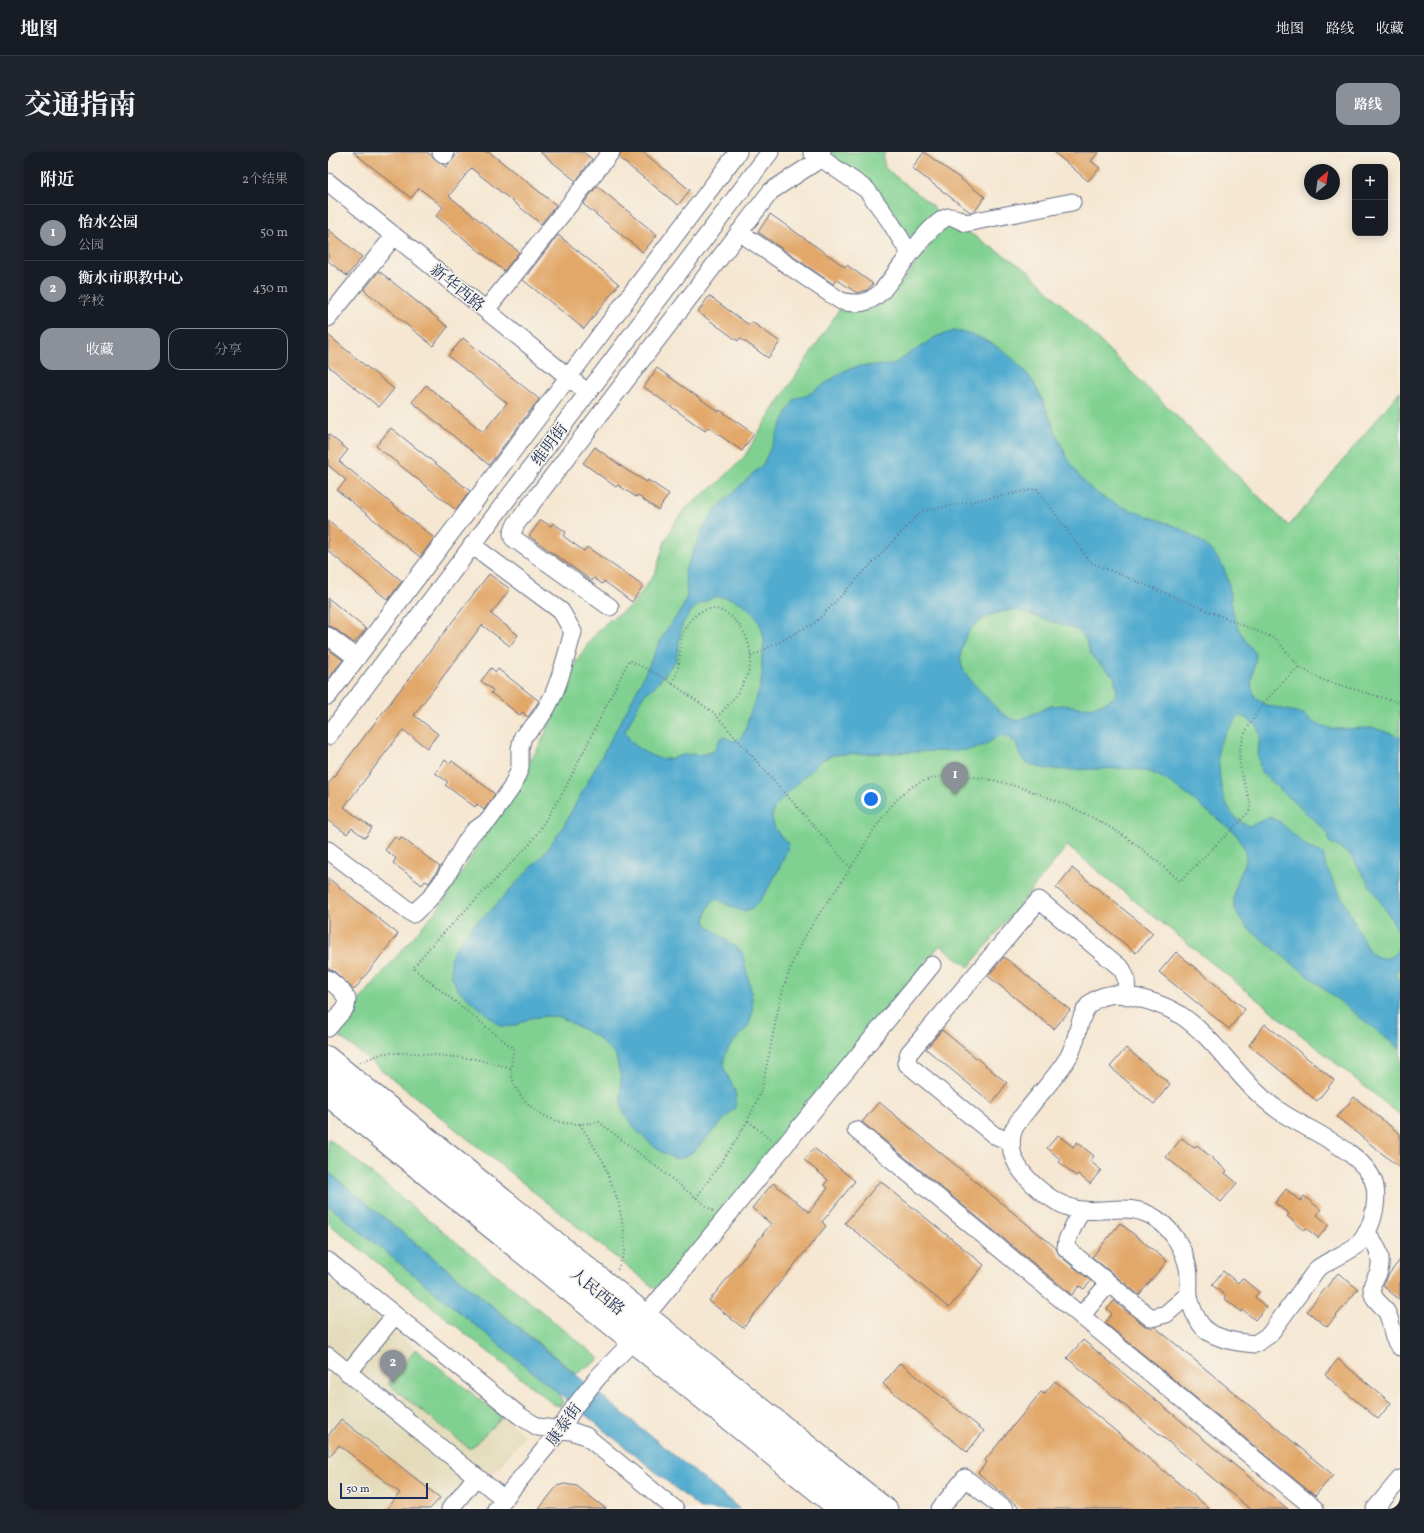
<!DOCTYPE html>
<html lang="zh">
<meta charset="utf-8">
<style>
:root{--surface:#171b24;--page:#20242c;--text:#f1f3f6;--muted:#9ea1a6;--line:#363941;--accent:#8c9099}
body{margin:0;font-family:Vollkorn,"Noto Serif SC",serif;background:var(--page);color:var(--text)}
.controls{position:absolute;right:12px;top:12px;display:grid;overflow:hidden;border-radius:8px;box-shadow:0 2px 10px #0003}
.controls button{width:36px;height:36px;display:grid;place-items:center;padding:0;border:0;border-bottom:1px solid var(--line);background:var(--surface);color:var(--text);font:20px sans-serif}
.compass{position:absolute;left:976px;top:12px;width:36px;height:36px;border-radius:50%;background:var(--surface);box-shadow:0 2px 10px #0003;rotate:29deg}
.scale{position:absolute;left:12px;bottom:10px;width:88px;box-sizing:border-box;padding-left:4px;border:2px solid #1b2f5e;border-top:0;font-size:11px;line-height:14px;white-space:nowrap;color:#1b2f5e;-webkit-text-stroke:3px #f7f3e8;paint-order:stroke}
.you{position:absolute;left:543px;top:647px;width:14px;height:14px;margin:-10px;border:3px solid #fff;border-radius:50%;background:#1a73e8;box-shadow:0 0 0 6px #1a73e833}
.badge{display:grid;place-items:center;width:26px;height:26px;border-radius:50%;background:var(--accent);color:#fff;font-size:13px;font-weight:700}
.pin{position:absolute;translate:-50% -33px;filter:drop-shadow(0 1px 2px #0008)}
.pin::after{content:'';position:absolute;top:21px;width:14px;height:12px;background:inherit;clip-path:polygon(0 0,100% 0,50% 100%)}
.list{margin:0;padding:0;list-style:none}
h2{display:flex;justify-content:space-between;align-items:center;height:52px;margin:0;padding:0 16px;font-size:17px}
h2 small{font-size:13px;font-weight:400;color:var(--muted)}
.list li{display:grid;grid-template-columns:26px 1fr auto;gap:12px;align-items:center;box-sizing:border-box;height:56px;padding:0 16px;border-top:1px solid var(--line)}
.list b{display:block;font-size:15px;white-space:nowrap}
.list p{margin:0;font-size:13px;white-space:nowrap;color:var(--muted)}
.list em{font-size:13px;font-style:normal;color:var(--muted)}
.actions{display:flex;gap:8px;padding:12px 16px}
.actions a{flex:1;padding:9px 0;border:1px solid var(--accent);border-radius:12px;text-align:center;font-size:14px;color:var(--accent)}
.actions .main{background:var(--accent);color:#fff}
.map{position:relative;flex:none;width:1072px;height:1357px;overflow:hidden;border-radius:12px}
header{display:flex;align-items:center;gap:24px;box-sizing:border-box;height:56px;padding:0 20px;background:var(--surface);border-bottom:1px solid var(--line)}
header strong{font-size:19px}
nav{display:flex;gap:22px;margin-inline-start:auto;font-size:14px}
.intro{display:flex;align-items:center;justify-content:space-between;box-sizing:border-box;height:96px;padding:0 24px}
h1{margin:0;font-size:28px}
.button{padding:10px 18px;border-radius:12px;background:var(--accent);color:#fff;font-size:14px;font-weight:700}
main{display:flex;gap:24px;padding:0 24px}
aside{flex:1;background:var(--surface);border-radius:12px;box-shadow:0 2px 10px #0003}
.map>svg:first-child{display:block}
.built{fill:#e3dbba}
.green{fill:#80d191;stroke:#4e8078}
.water{fill:#51abcf;stroke:#366d96;fill-rule:evenodd}
.building{fill:#e2a86a}
.lines{fill:none;stroke-linecap:round;stroke-linejoin:round}
.minor-casing{stroke:#676f87;stroke-width:19}
.major-casing{stroke:#676f87;stroke-width:24}
.path{stroke:#676f87;stroke-width:2;stroke-dasharray:1 3;stroke-linecap:butt}
.minor{stroke:#fff;stroke-width:17}
.major{stroke:#fff;stroke-width:22}
.labels{text-anchor:middle;stroke-width:3;stroke-linejoin:round;paint-order:stroke}
.street-label{font-size:16px;fill:#1b2f5e;stroke:#f7f3e8}
</style>
<header>
<strong>地图</strong>
<nav><a>地图</a><a>路线</a><a>收藏</a></nav>
</header>
<div class="intro"><h1>交通指南</h1><a class="button">路线</a></div>
<main>
<aside>
<h2>附近<small>2个结果</small></h2>
<ul class="list">
<li><span class="badge">1</span><div><b>怡水公园</b><p>公园</p></div><em>50 m</em></li>
<li><span class="badge">2</span><div><b>衡水市职教中心</b><p>学校</p></div><em>430 m</em></li>
</ul>
<div class="actions"><a class="main">收藏</a><a>分享</a></div>
</aside>
<div class="map">
<svg width="1072" height="1357" viewBox="0 0 1072 1357">
<rect width="100%" height="100%" fill="#f7f3e8"/>
<filter id="ink" filterUnits="userSpaceOnUse"><feTurbulence type="fractalNoise" baseFrequency=".025" numOctaves="2"/><feDisplacementMap in="SourceGraphic" scale="8" xChannelSelector="R" yChannelSelector="G"/><feConvolveMatrix kernelMatrix="1 2 1 2 8 2 1 2 1" color-interpolation-filters="sRGB"/></filter>
<filter id="wash" filterUnits="userSpaceOnUse"><feTurbulence type="fractalNoise" baseFrequency=".012" numOctaves="4" result="noise"/><feDisplacementMap in="SourceGraphic" scale="16" xChannelSelector="R" yChannelSelector="G"/><feGaussianBlur stdDeviation="0.9" result="paint"/><feColorMatrix in="noise" values="0 0 0 0 0 0 0 0 0 0 0 0 0 0 0 0 0 1.4 0 .05"/><feComposite in="paint" operator="in"/></filter>
<g filter="url(#wash)">
<rect width="100%" height="100%" fill="#f5e7d2"/>
<path class="built" d="M0 1127 197 1283 138 1357H0Z"/>
<path class="green" d="M499 0H557L555 6 557 16 605 54 610 62 590 82 581 84 541 31 500 6Z
M623 73 634 76 699 118 961 374 1072 239V963L739 694 641 815 612 793 331 1140 5 879 116 749 212 593 249 508 265 485 279 470 306 452 328 419 336 392 346 371 359 355 389 332 416 305 440 266 511 158C520 158 533 160 542 157 563 152 601 93 614 74Z
M0 986 272 1207 248 1222 0 1020Z
M0 1053 229 1239 235 1250 232 1254 225 1252 0 1071Z
M88 1197 174 1265 142 1297 60 1232Z"/>
<path class="water" d="M627 179C659 182 698 211 711 241 725 269 732 300 752 325 785 368 852 360 886 402 907 426 899 447 909 473 913 484 922 493 928 503L923 533 927 545 938 553 976 562 986 571 1005 577 1046 576 1072 585V781L1022 702 1000 689 1001 683 997 678 933 620 930 602 932 584 929 574 915 564H911C903 574 892 586 890 599 889 604 891 610 891 615 892 638 897 666 922 674L942 665 952 670 979 695 995 701 998 715 1041 799C1053 811 1066 808 1072 793V812L1067 823 1072 829V897L921 777C903 756 902 750 912 723 914 718 918 711 918 706 917 698 913 688 907 681 901 675 892 670 886 664 867 650 848 632 827 622 794 606 710 632 692 604 690 600 689 594 688 590L676 583 670 584 657 593 640 598 505 603 492 609 446 655 444 666 446 674 452 684 461 691C458 705 434 755 420 758 410 761 397 750 388 747 380 752 378 761 377 769L380 774 414 800C418 822 432 856 419 875 411 886 398 894 396 908 394 926 414 935 406 957L365 1000 354 1006 347 1007 333 1000 311 981 299 967 293 952V927L288 904 269 885 232 865 220 864 202 866 186 874 174 875 130 838 124 825 122 809 126 798 146 772 160 761 216 702 235 675 301 554 337 480 355 455 359 443 357 419 375 377 388 357 435 312 461 256 468 246 478 244 518 218 532 214 564 213 609 184ZM386 445C412 443 434 462 436 488 437 495 434 500 434 506 433 514 435 523 433 531 431 542 424 553 421 565 418 573 418 585 408 588 404 590 400 587 397 585L393 586C389 590 390 596 385 599 375 605 366 601 355 603 349 604 345 607 339 607 325 608 301 593 297 579L315 544 329 532 348 508 354 473 362 460 372 452ZM687 458 748 477 757 486 762 501 767 508 786 524 789 538 786 545 781 549 762 556 732 553 723 554 689 569C675 565 668 556 658 545 650 536 636 524 633 511 632 506 633 501 634 496 639 471 663 459 687 458Z
M0 1020 412 1357H373L0 1053Z"/>
<g id="blocks">
<path class="building" d="M25 0H99L118 15 131 0H161L228 53 213 72 143 16 121 44 191 100 176 119 108 64 115 55 91 36 83 46Z
M212 0H255L264 7 248 29Z
M293 0H315L362 38 350 53 291 6Z
M596 0 657 45 647 59 642 60 584 16Z
M726 0H771L763 9 772 16 760 29Z
M269 34 329 83 315 100 255 52Z
M442 62 517 115 519 113 545 132 539 138 529 141 508 127 505 132 430 80Z
M0 77 34 105 19 124 0 109Z
M230 83 291 132 256 177 195 128Z
M51 119 120 175 105 194 36 138Z
M381 144 421 173 424 170 452 190 440 206 412 186 410 189 370 160Z
M0 183 66 237 51 255 0 214Z
M135 186 211 247 161 313 84 250 98 233 155 280 179 251 120 204Z
M329 216 391 260 392 258 426 282 414 299 380 275 377 279 316 235Z
M63 276 142 339 128 358 48 294Z
M0 282 20 298 11 309 106 386 92 405 9 338 18 328 0 313Z
M267 295 300 319 319 330 320 328 341 342 330 358 309 343 308 345 290 333 288 335 255 311Z
M213 368 223 374 225 371 238 380 235 384 256 399 259 395 315 434 304 450 276 429 274 432 266 426 264 429 201 384Z
M0 369 74 429 60 448 0 399Z
M161 422 182 437 163 462 190 483 182 494 154 473 86 563 110 582 99 596 75 578 16 655 44 676 37 686 24 676 19 682 0 668V632Z
M0 446 38 477 26 491 6 476 0 474Z
M0 497 15 508 0 527Z
M163 516 168 520 170 517 211 549 200 565 194 560 192 563 163 541 165 538 153 529Z
M117 608 122 612 124 609 167 642 156 658 149 652 147 655 117 633 120 630 107 621Z
M67 685 71 688 73 685 112 715 101 731 97 729 94 733 65 711 68 706 57 698Z
M744 716 825 781 808 801 728 736Z
M0 726 70 782 26 838 6 819 0 817Z
M848 800 917 857 901 877 831 820Z
M676 805 742 858 726 877 660 824Z
M937 872 1006 928 989 949 921 893Z
M614 878 679 931 664 951 598 897Z
M798 896 842 932 826 952 782 915Z
M1026 945 1072 982V1016L1009 965Z
M551 950 728 1096 732 1104 763 1129 756 1137 751 1134 744 1143 534 970Z
M730 983 745 995 749 990 766 1004 762 1009 773 1018 762 1032 750 1022 748 1024 731 1010 733 1008 719 996Z
M854 986 866 996 869 993 899 1019 897 1021 909 1031 893 1050 838 1005Z
M486 996 527 1029 494 1070 498 1074 415 1176 381 1149 443 1072 424 1056 445 1031 481 1060 500 1036 496 1033 500 1028 476 1008Z
M552 1029 656 1113 621 1156 517 1071Z
M958 1037 972 1049 976 1044 993 1058 989 1063 1001 1073 990 1086 978 1076 976 1078 959 1064 961 1062 947 1051Z
M792 1071 839 1109 811 1143 764 1105Z
M1072 1108V1148L1055 1134 1061 1122Z
M895 1119 910 1131 914 1126 931 1140 927 1145 938 1155 927 1168 915 1158 914 1160 896 1146 898 1144 884 1133Z
M1010 1121 1030 1137 999 1175 979 1159Z
M786 1149 817 1174 827 1175 1005 1323 987 1344 777 1171 784 1162 779 1157Z
M755 1188 960 1357H922L739 1206Z
M1010 1207 1063 1251 1050 1267 997 1223Z
M572 1211 656 1279 639 1300 555 1232Z
M727 1229 882 1357H693L650 1321 659 1310 657 1308 713 1240 716 1242Z
M13 1267 112 1346 102 1357H59L72 1341 11 1293 0 1306V1284Z
M236 1332 249 1334 278 1357H211L229 1334Z"/>
</g>
</g>
<g filter="url(#ink)">
<use href="#blocks" fill-opacity="0" stroke="#676f87" stroke-width="1"/>
<g class="lines">
<g class="minor-casing">
<path id="minor" d="M113 0 117 3
M484 0 539 38 561 68 582 102
M0 30 260 241
M411 80 513 149C530 153 540 152 553 140 567 125 602 68 621 65 625 64 633 69 638 71L744 50
M158 158 283 0
M0 166 66 84
M282 455 185 386 184 381 188 372 443 39 486 11 494 0
M0 484 29 506
M0 544 410 0
M0 584 442 0
M0 698 85 762 102 746 117 726 139 688 146 679 161 668 184 635 192 616V597L195 584C227 558 234 518 245 480L233 459 144 393
M0 827 13 838 19 847 18 855 0 876
M791 842C810 845 834 852 851 862 891 888 913 934 953 960 979 978 1042 1002 1047 1035 1050 1054 1043 1082 1028 1094 1015 1103 1001 1108 989 1117L941 1183 927 1192C913 1191 899 1189 886 1183 872 1178 863 1157 861 1143 860 1134 862 1125 860 1116 856 1097 845 1079 830 1068 804 1049 781 1061 754 1058 728 1056 690 1025 684 1000 683 994 683 986 685 979 689 969 698 960 704 952 717 936 731 921 741 904 756 876 746 843 791 842Z
M0 903 561 1357
M528 978 987 1357
M683 990 666 983 578 911 581 901 711 748 794 817 798 826 799 844
M753 1058 739 1088 738 1096 823 1166 838 1162 861 1142
M1038 1081C1048 1091 1055 1104 1051 1119 1049 1125 1044 1130 1044 1136 1044 1149 1054 1151 1059 1161 1066 1174 1061 1183 1072 1195
M0 1109 192 1264 210 1275 243 1279 258 1284 347 1357
M320 1161 604 813
M753 1164 781 1131
M0 1204 176 1347
M20 1221 67 1163
M122 1357 148 1325
M168 1357 232 1278 247 1254 271 1224 305 1189
M612 1357 637 1326 676 1357
M1047 1357 1072 1327"/>
</g>
<g class="major-casing">
<path id="major" d="M0 922 539 1357
M0 943 512 1357"/>
</g>
<path class="path" d="M423 505 488 470 594 359 709 337 762 410 948 487 971 515 995 528 1072 551
M345 531C347 525 350 518 351 511 353 498 351 484 359 473 386 432 428 478 422 513 418 534 403 550 390 564
M32 910 56 901H87L147 907 184 916
M420 969 444 989
M252 972 275 1009 290 1049 296 1079 297 1099 289 1119
M368 1046C392 1011 420 977 433 937 437 926 438 914 441 903 447 871 453 839 465 809 478 776 503 747 522 717 539 690 555 657 581 637 630 600 743 651 788 679 811 693 832 712 852 729L921 660C925 651 917 637 915 627 913 618 910 606 912 597 918 567 949 534 971 515
M385 1059 271 970C263 971 255 972 247 972 219 971 191 952 184 925 182 916 184 905 186 897L85 816 101 796 202 692 236 639 301 508 338 527 386 561 523 716"/>
<use href="#minor" class="minor"/>
<use href="#major" class="major"/>
</g>
</g>
<g class="labels">
<g class="street-label">
<text transform="translate(130 135) rotate(39)" y="6">新华西路</text>
<text transform="translate(221 292) rotate(-53)" y="6">维明街</text>
<text transform="translate(270 1139) rotate(39)" y="6">人民西路</text>
<text transform="translate(235 1272) rotate(-54)" y="6">康泰街</text>
</g>
</g>
</svg>
<div class="controls">
<button>+</button>
<button>−</button>
</div>
<svg class="compass" viewBox="-18 -18 36 36"><path d="M0-13l5 13h-10z" fill="#e53935"/><path d="M0 13l5-13h-10z" fill="#9ea1a6"/></svg>
<div class="scale">50 m</div>
<div class="you"></div>
<div class="pin badge" style="left:627px;top:643px">1</div>
<div class="pin badge" style="left:65px;top:1231px">2</div>
</div>
</main>
